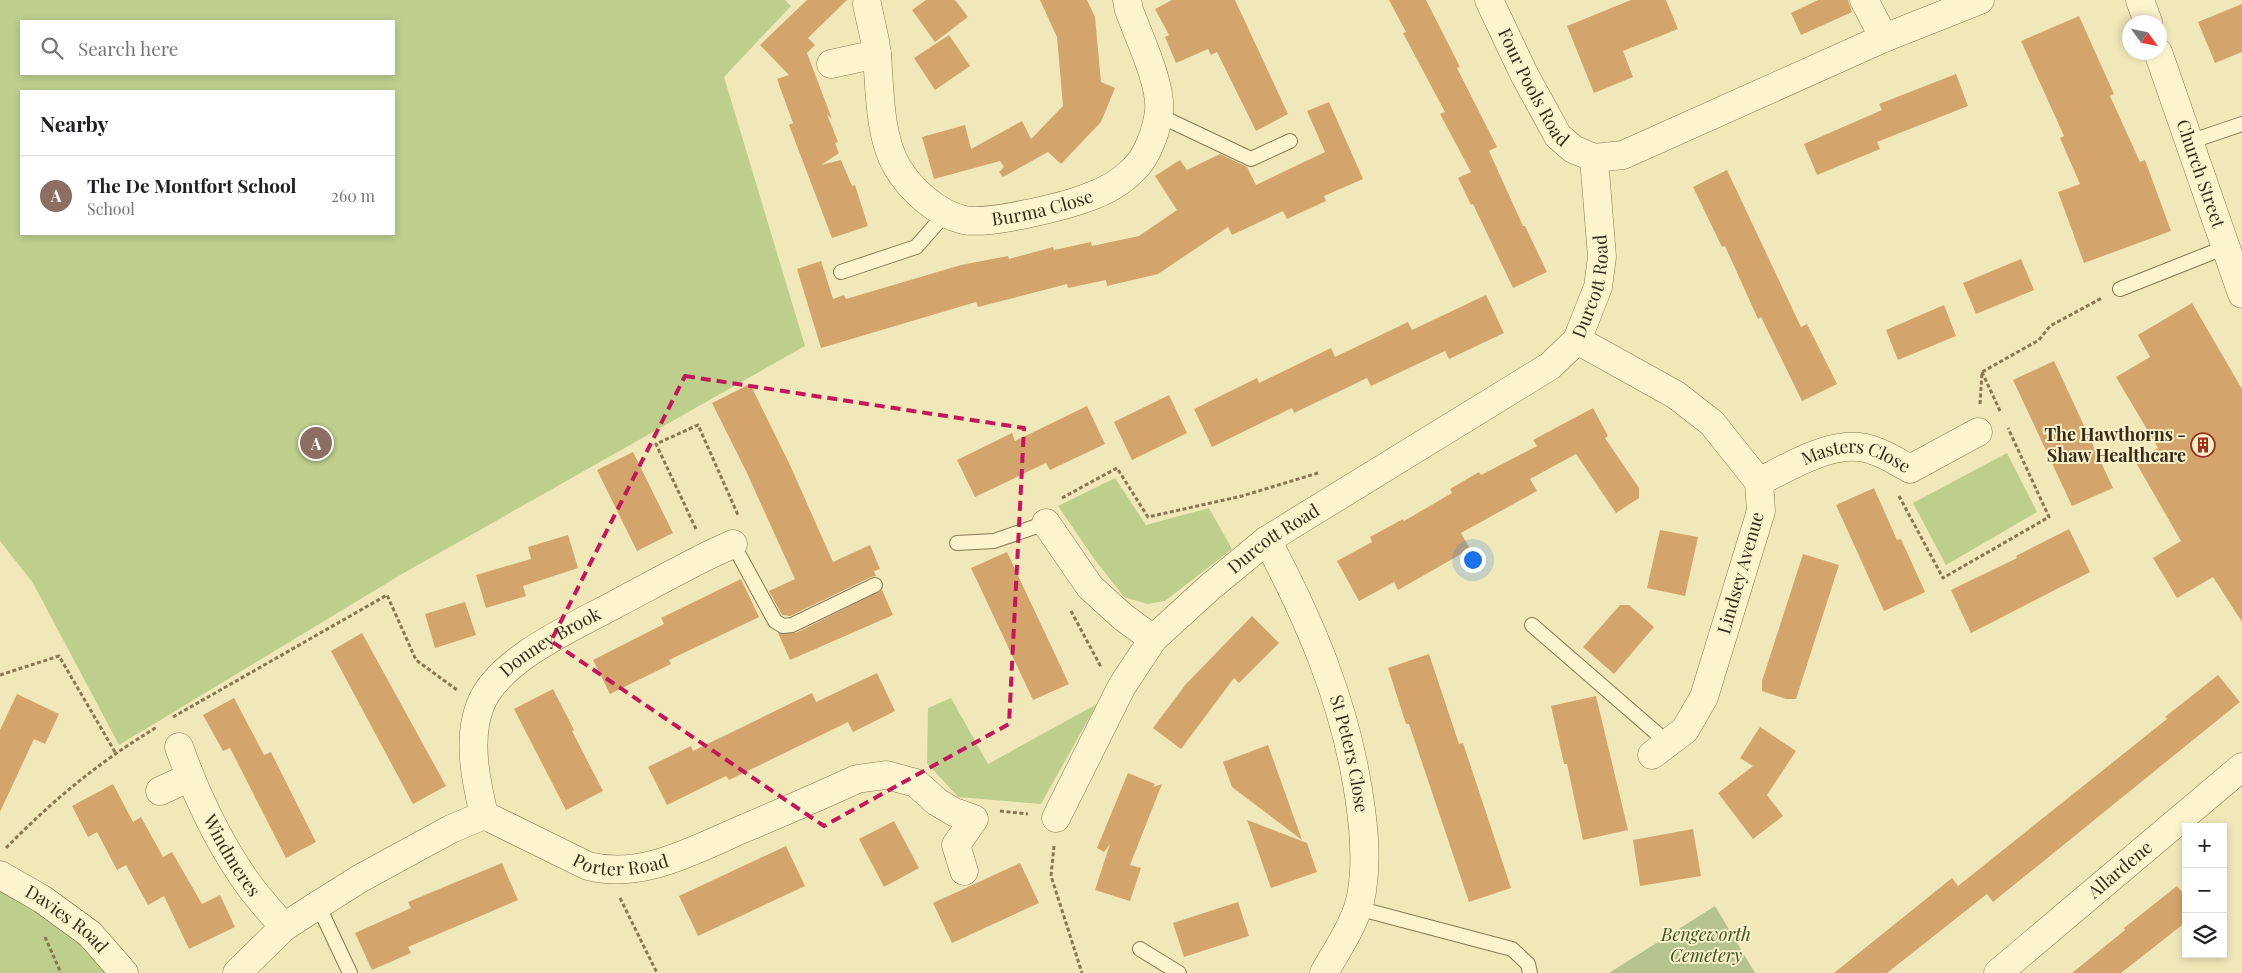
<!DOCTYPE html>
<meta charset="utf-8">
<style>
:root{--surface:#fff;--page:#f2f2f2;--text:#202124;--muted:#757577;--line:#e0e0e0;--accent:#1a73e8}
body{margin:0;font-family:"Playfair Display",serif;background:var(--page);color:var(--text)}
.controls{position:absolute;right:15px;bottom:15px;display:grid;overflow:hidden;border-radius:0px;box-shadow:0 2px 8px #0003}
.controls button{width:45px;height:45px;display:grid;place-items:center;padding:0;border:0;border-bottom:1px solid var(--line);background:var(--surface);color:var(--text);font:25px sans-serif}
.compass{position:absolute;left:2122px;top:15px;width:45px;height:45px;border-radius:50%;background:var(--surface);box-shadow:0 2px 8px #0003;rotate:123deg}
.you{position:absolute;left:1472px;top:559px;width:18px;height:18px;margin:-12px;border:4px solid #fff;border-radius:50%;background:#1a73e8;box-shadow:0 0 0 8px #1a73e833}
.badge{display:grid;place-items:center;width:32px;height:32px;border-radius:50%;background:var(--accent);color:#fff;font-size:16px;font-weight:700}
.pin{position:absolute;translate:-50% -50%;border:2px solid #fff;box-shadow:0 1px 5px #0006}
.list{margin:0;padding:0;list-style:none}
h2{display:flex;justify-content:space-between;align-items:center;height:65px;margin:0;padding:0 20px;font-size:21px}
h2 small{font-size:16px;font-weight:400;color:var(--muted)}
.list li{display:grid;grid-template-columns:32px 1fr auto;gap:15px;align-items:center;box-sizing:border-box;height:80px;padding:0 20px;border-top:1px solid var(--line)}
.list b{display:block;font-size:19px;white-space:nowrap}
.list p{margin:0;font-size:16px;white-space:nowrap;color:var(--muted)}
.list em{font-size:16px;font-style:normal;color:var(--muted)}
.icon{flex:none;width:28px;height:28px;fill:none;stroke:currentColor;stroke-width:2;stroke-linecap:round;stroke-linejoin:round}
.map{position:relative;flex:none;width:2242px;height:973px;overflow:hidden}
.search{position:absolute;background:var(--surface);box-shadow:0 2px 8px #0003;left:20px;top:20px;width:375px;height:55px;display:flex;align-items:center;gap:12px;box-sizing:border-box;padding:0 18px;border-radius:0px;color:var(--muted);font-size:19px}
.panel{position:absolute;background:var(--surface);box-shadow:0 2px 8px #0003;left:20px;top:90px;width:375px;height:145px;border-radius:0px}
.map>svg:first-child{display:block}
.green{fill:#becf8d;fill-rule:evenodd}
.cemetery{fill:#b5c38e}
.building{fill:#d3a56c}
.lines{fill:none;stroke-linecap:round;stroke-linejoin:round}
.lane-casing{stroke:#897753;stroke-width:16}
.street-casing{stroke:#897753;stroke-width:29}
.secondary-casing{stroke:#6a5836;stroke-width:29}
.path{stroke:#897753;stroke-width:3;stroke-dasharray:4 2.5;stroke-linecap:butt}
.lane{stroke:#fcf4cd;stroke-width:14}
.street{stroke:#fcf4cd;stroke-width:28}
.secondary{stroke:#fcf4cd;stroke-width:28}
.marked{fill:none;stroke:#c2185b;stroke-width:4;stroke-dasharray:10 6;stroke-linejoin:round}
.labels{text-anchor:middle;stroke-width:4;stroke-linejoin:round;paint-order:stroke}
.street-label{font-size:18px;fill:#362b19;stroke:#f8f1c9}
.poi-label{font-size:18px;font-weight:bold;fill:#362b19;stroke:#f8f1c9;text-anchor:end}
.park-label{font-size:18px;font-style:italic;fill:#3f541e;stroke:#f8f1c9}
</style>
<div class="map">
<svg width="2242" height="973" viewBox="0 0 2242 973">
<rect width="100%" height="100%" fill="#f1e8b9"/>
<path class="green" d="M0 0H785L791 6 724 77 805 346 402 574 119 745 33 583 0 541ZM21 21H394V74H21ZM21 91H394V234H21Z
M2007 453 2037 512 1946 565 1913 503Z
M1115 478 1146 525 1209 508 1232 549 1165 601 1147 604 1124 597 1095 560 1058 506Z
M951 698 988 764 1097 704 1041 804 958 797 927 763 928 708Z
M0 875 124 973H0Z"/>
<path class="cemetery" d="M1715 906 1755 973H1609Z"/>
<path class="building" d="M807 0H847L808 38 815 45 807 53 832 119 827 114 838 142 835 143 839 153 821 165 841 160 852 186 855 185 868 226 832 238 789 125 793 123 777 79 789 75 760 45Z
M926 0H955L968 17 935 42 912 10Z
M1040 0H1087L1095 17 1101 82 1115 88 1101 122 1061 164 1048 152 1003 177 999 172 1004 167 1000 161 934 179 922 137 965 125 971 149 1022 121 1031 139 1063 106 1057 37Z
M1172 0H1235L1288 114 1256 131 1217 52 1211 55 1208 49 1176 63 1165 37 1169 35 1155 9Z
M1389 0H1426L1460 67 1457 68 1497 147 1489 151 1523 226H1525L1547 272 1513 288 1473 204 1471 205 1458 178 1471 172 1440 114 1445 112 1403 33 1406 32Z
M1631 0H1666L1678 29 1623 51 1633 77 1594 93 1567 26Z
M1818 0H1848L1852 12 1801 35 1791 13Z
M2242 4V52L2215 63 2198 22Z
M2079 16 2114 94 2110 96 2140 162 2145 160 2171 231 2084 263 2058 192 2080 184 2060 138 2064 136 2021 41Z
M949 35 970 66 935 90 914 58Z
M1956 74 1968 106 1877 142 1880 149 1817 175 1804 144 1882 110 1879 104Z
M1329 102 1363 179 1324 196 1326 201 1287 219 1283 211 1232 235 1228 227 1158 274 1107 286 1106 280 1068 288 1067 284 978 307 976 302 821 348 797 269 821 261 833 299 844 295 846 299 961 265 1008 256 1009 259 1053 247 1054 250 1091 242 1092 246 1139 236 1177 210 1155 176 1180 160 1187 170 1220 154 1247 167 1256 185 1325 152 1307 111Z
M1727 170 1801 327 1807 324 1837 384 1802 401 1761 317 1758 319 1725 246 1722 247 1693 187Z
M2021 259 2034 290 1976 314 1963 283Z
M1486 295 1504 333 1449 359 1445 351 1371 386 1367 378 1294 413 1292 408 1212 447 1194 409 1257 378 1259 383 1331 348 1335 357 1408 322 1412 330Z
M2192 303 2242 389V622L2213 577 2177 598 2153 558 2181 541 2135 461 2158 448 2116 377 2150 357 2138 335Z
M1944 305 1956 336 1898 360 1886 330Z
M2054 361 2113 488 2072 506 2013 380Z
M750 384 790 465 833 562 870 545 880 569 874 571 876 576 871 577 790 616 782 615 769 591 795 579 746 471 712 403Z
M1169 395 1187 433 1132 460 1114 422Z
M1087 406 1105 444 1050 470 1046 463 975 497 957 460 1012 433 1015 441Z
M1593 408 1608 436 1605 438 1639 488V498L1616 513 1576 454 1530 479 1537 491 1461 533 1470 549 1398 590 1394 582 1359 601 1337 561 1372 542 1370 537 1403 519 1404 521 1452 493 1450 489 1479 472 1481 475 1537 446 1533 440Z
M633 452 673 533 637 551 597 470Z
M1874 488 1897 540 1901 539 1925 592 1884 611 1836 505Z
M2069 529 2090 572 1971 633 1951 590 2017 558 2016 556Z
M1660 530 1698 537 1685 596 1647 588Z
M568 535 578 568 523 586 526 596 486 608 476 575 531 559 528 547Z
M1007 552 1069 684 1033 700 971 568Z
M1803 554 1839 565 1796 699H1786L1762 691V681Z
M741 579 759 617 669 660 671 664 610 694 593 660 664 624 661 618Z
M882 590 893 615 790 660 778 633H796Z
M465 602 476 635 435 648 425 614Z
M1620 605H1629L1654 627 1614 674 1583 647Z
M1252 616 1279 643 1239 683 1234 678 1181 749 1153 728 1186 684Z
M362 633 446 786 413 804 331 651Z
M1429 654 1459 744 1463 743 1511 888 1469 902 1409 724H1406L1388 668Z
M877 673 895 711 853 732 848 722 729 780 726 776 667 805 648 767 691 746 693 751 812 693 816 702Z
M2218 675 2240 702 1993 902 1987 894 1887 973H1834L1952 878 1958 886 2167 719 2165 717Z
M553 689 574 730 572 731 603 791 566 810 514 709Z
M17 694 59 714 45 744 34 739 0 812V730Z
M1596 696 1628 830 1583 840 1567 764H1564L1551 706Z
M234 698 264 755 271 752 316 842 286 858 230 748 223 751 203 715Z
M1760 727 1796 751 1767 795 1783 816 1753 839 1718 793 1753 766 1740 758Z
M1268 745 1278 773 1302 840 1232 787 1223 762Z
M1128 773 1155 784 1153 787 1162 784 1130 865 1141 868 1130 901 1095 890 1110 844 1104 852 1097 848Z
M113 784 133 822 141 817 163 857 172 852 202 904 220 895 235 927 189 949 164 896 148 905 126 865 117 870 97 832 88 837 72 806Z
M1247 820 1307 843 1317 872 1271 888Z
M894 821 919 868 884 887 859 839Z
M1693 829 1701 876 1640 886 1633 840Z
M786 846 805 886 698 936 679 896Z
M502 863 518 900 408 947 411 953 372 970 355 933 411 908 408 902Z
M1020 863 1039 903 952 943 933 903Z
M2177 886 2186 897V922L2121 973H2072L2125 930 2124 928Z
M1238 902 1249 936 1184 957 1173 923Z"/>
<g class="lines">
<g class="lane-casing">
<path id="lane" d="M1158 115 1251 159 1290 141
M2189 142 2242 124
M841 272 916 247 946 213
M2120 289 2226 247
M957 543 994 541 1046 523
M733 544 775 621 783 626 792 625 875 585
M1532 625 1668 743
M318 905 350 973
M1357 908 1512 949 1528 964 1530 973
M1140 949 1179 973"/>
</g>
<g class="street-casing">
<g id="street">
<path id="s1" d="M1489 0 1524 74 1558 136 1573 149 1594 158"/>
<path d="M1864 0 1884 38"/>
<path d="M2140 0 2148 22"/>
<path id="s2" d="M867 4C870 21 876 39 877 56 880 90 879 136 897 167 911 190 937 214 964 220 988 225 1062 207 1086 198 1104 192 1121 183 1134 169 1148 156 1157 129 1159 111 1162 85 1138 35 1129 10L1127 0"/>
<path id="s3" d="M2158 52 2242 294"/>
<path d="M831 64 877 54"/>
<path d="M1594 158 1623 155 1884 38 1980 0"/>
<path d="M1577 340 1676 395 1712 423 1759 482 1761 511 1704 697 1685 730 1652 755"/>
<path id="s4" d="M1759 482C1792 465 1838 436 1875 451 1887 455 1899 463 1910 469L1978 432"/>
<path d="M1046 523 1090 587 1123 617 1153 639"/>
<path id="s5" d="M1267 540C1311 623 1345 703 1359 796 1364 828 1367 859 1362 891 1358 920 1338 948 1324 973"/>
<path id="s6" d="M179 747C197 797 222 850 254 892 264 904 274 916 284 927"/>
<path d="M160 791 190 777"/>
<path id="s7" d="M484 815C476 781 467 740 480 706 497 660 573 627 614 605 646 588 677 571 709 555L733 544"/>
<path id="s8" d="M1056 818 1122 686 1153 639 1210 587 1267 540 1550 366 1577 340 1598 287 1602 257 1594 158"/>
<path id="s9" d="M237 973 284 927 318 905 361 878 451 829 484 815 588 866C643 880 696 849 745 828 783 812 820 796 857 779L886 775 916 783 937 802 954 812 974 819 956 845 964 871"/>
<path id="s10" d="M1998 973 2242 767"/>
</g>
</g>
<g class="secondary-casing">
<g id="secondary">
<path id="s11" d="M0 875 42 899 90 934 124 973"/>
</g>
</g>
<path class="path" d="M1982 372 2001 413
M1980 404 1982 372 2039 340 2050 326 2102 298
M1899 496 1943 578 2049 517 2008 428
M1062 498 1117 468 1148 517 1242 496 1318 473
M696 529 656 444 698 425 738 515
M1071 611 1101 667
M0 675 59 656 115 752
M173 717 387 595 416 660 457 690
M1000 811 1028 814
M1054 846 1051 876 1082 973
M6 848C54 799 99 762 157 727
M620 898 657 973
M45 937 61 973"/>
<use href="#lane" class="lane"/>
<use href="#street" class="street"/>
<use href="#secondary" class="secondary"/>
</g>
<path class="marked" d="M685 376 1024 428 1009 724 824 826 551 641Z"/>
<defs>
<g id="building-ring" transform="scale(1.25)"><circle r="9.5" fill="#f8f1c9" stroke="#9c2f1e" stroke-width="1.5"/><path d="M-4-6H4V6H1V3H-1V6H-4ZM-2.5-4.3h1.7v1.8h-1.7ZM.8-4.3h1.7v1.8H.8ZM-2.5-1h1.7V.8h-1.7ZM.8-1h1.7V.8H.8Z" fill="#9c2f1e"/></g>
</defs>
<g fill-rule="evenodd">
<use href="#building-ring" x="2203" y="445"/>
</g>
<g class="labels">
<g class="street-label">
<text dy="6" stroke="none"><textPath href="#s1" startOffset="98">Four Pools Road</textPath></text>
<text dy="6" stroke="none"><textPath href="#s3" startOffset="129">Church Street</textPath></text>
<text dy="6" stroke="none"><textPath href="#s2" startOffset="334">Burma Close</textPath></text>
<text dy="6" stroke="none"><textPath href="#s8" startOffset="781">Durcott Road</textPath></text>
<text dy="6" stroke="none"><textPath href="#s4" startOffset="105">Masters Close</textPath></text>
<text dy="6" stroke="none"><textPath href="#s8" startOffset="361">Durcott Road</textPath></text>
<text transform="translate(1741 573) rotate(-74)" y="6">Lindsey Avenue</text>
<text dy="6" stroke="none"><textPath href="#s7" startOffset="208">Donney Brook</textPath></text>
<text dy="6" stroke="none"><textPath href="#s5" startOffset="230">St Peters Close</textPath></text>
<text dy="6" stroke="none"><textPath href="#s6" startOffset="121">Windmeres</textPath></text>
<text dy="6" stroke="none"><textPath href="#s9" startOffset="444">Porter Road</textPath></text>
<text dy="6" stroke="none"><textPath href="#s10" startOffset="160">Allardene</textPath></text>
<text dy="6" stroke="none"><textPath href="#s11" startOffset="80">Davies Road</textPath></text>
</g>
<g class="poi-label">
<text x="2186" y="441">The Hawthorns -<tspan x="2186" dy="21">Shaw Healthcare</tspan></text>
</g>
<g class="park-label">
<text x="1706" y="941">Bengeworth<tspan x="1706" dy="21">Cemetery</tspan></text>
</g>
</g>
</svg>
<div class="controls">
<button>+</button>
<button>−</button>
<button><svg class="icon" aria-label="layers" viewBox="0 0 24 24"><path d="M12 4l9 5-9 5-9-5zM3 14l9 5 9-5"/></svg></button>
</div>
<svg class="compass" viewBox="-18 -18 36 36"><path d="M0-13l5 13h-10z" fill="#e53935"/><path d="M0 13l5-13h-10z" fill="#757577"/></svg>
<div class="you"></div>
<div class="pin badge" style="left:316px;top:443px;background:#8d6e63">A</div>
<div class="search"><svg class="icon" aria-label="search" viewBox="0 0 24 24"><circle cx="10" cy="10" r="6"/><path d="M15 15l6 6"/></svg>Search here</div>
<section class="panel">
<h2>Nearby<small></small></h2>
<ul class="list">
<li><span class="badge" style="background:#8d6e63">A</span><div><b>The De Montfort School</b><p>School</p></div><em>260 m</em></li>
</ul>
</section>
</div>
